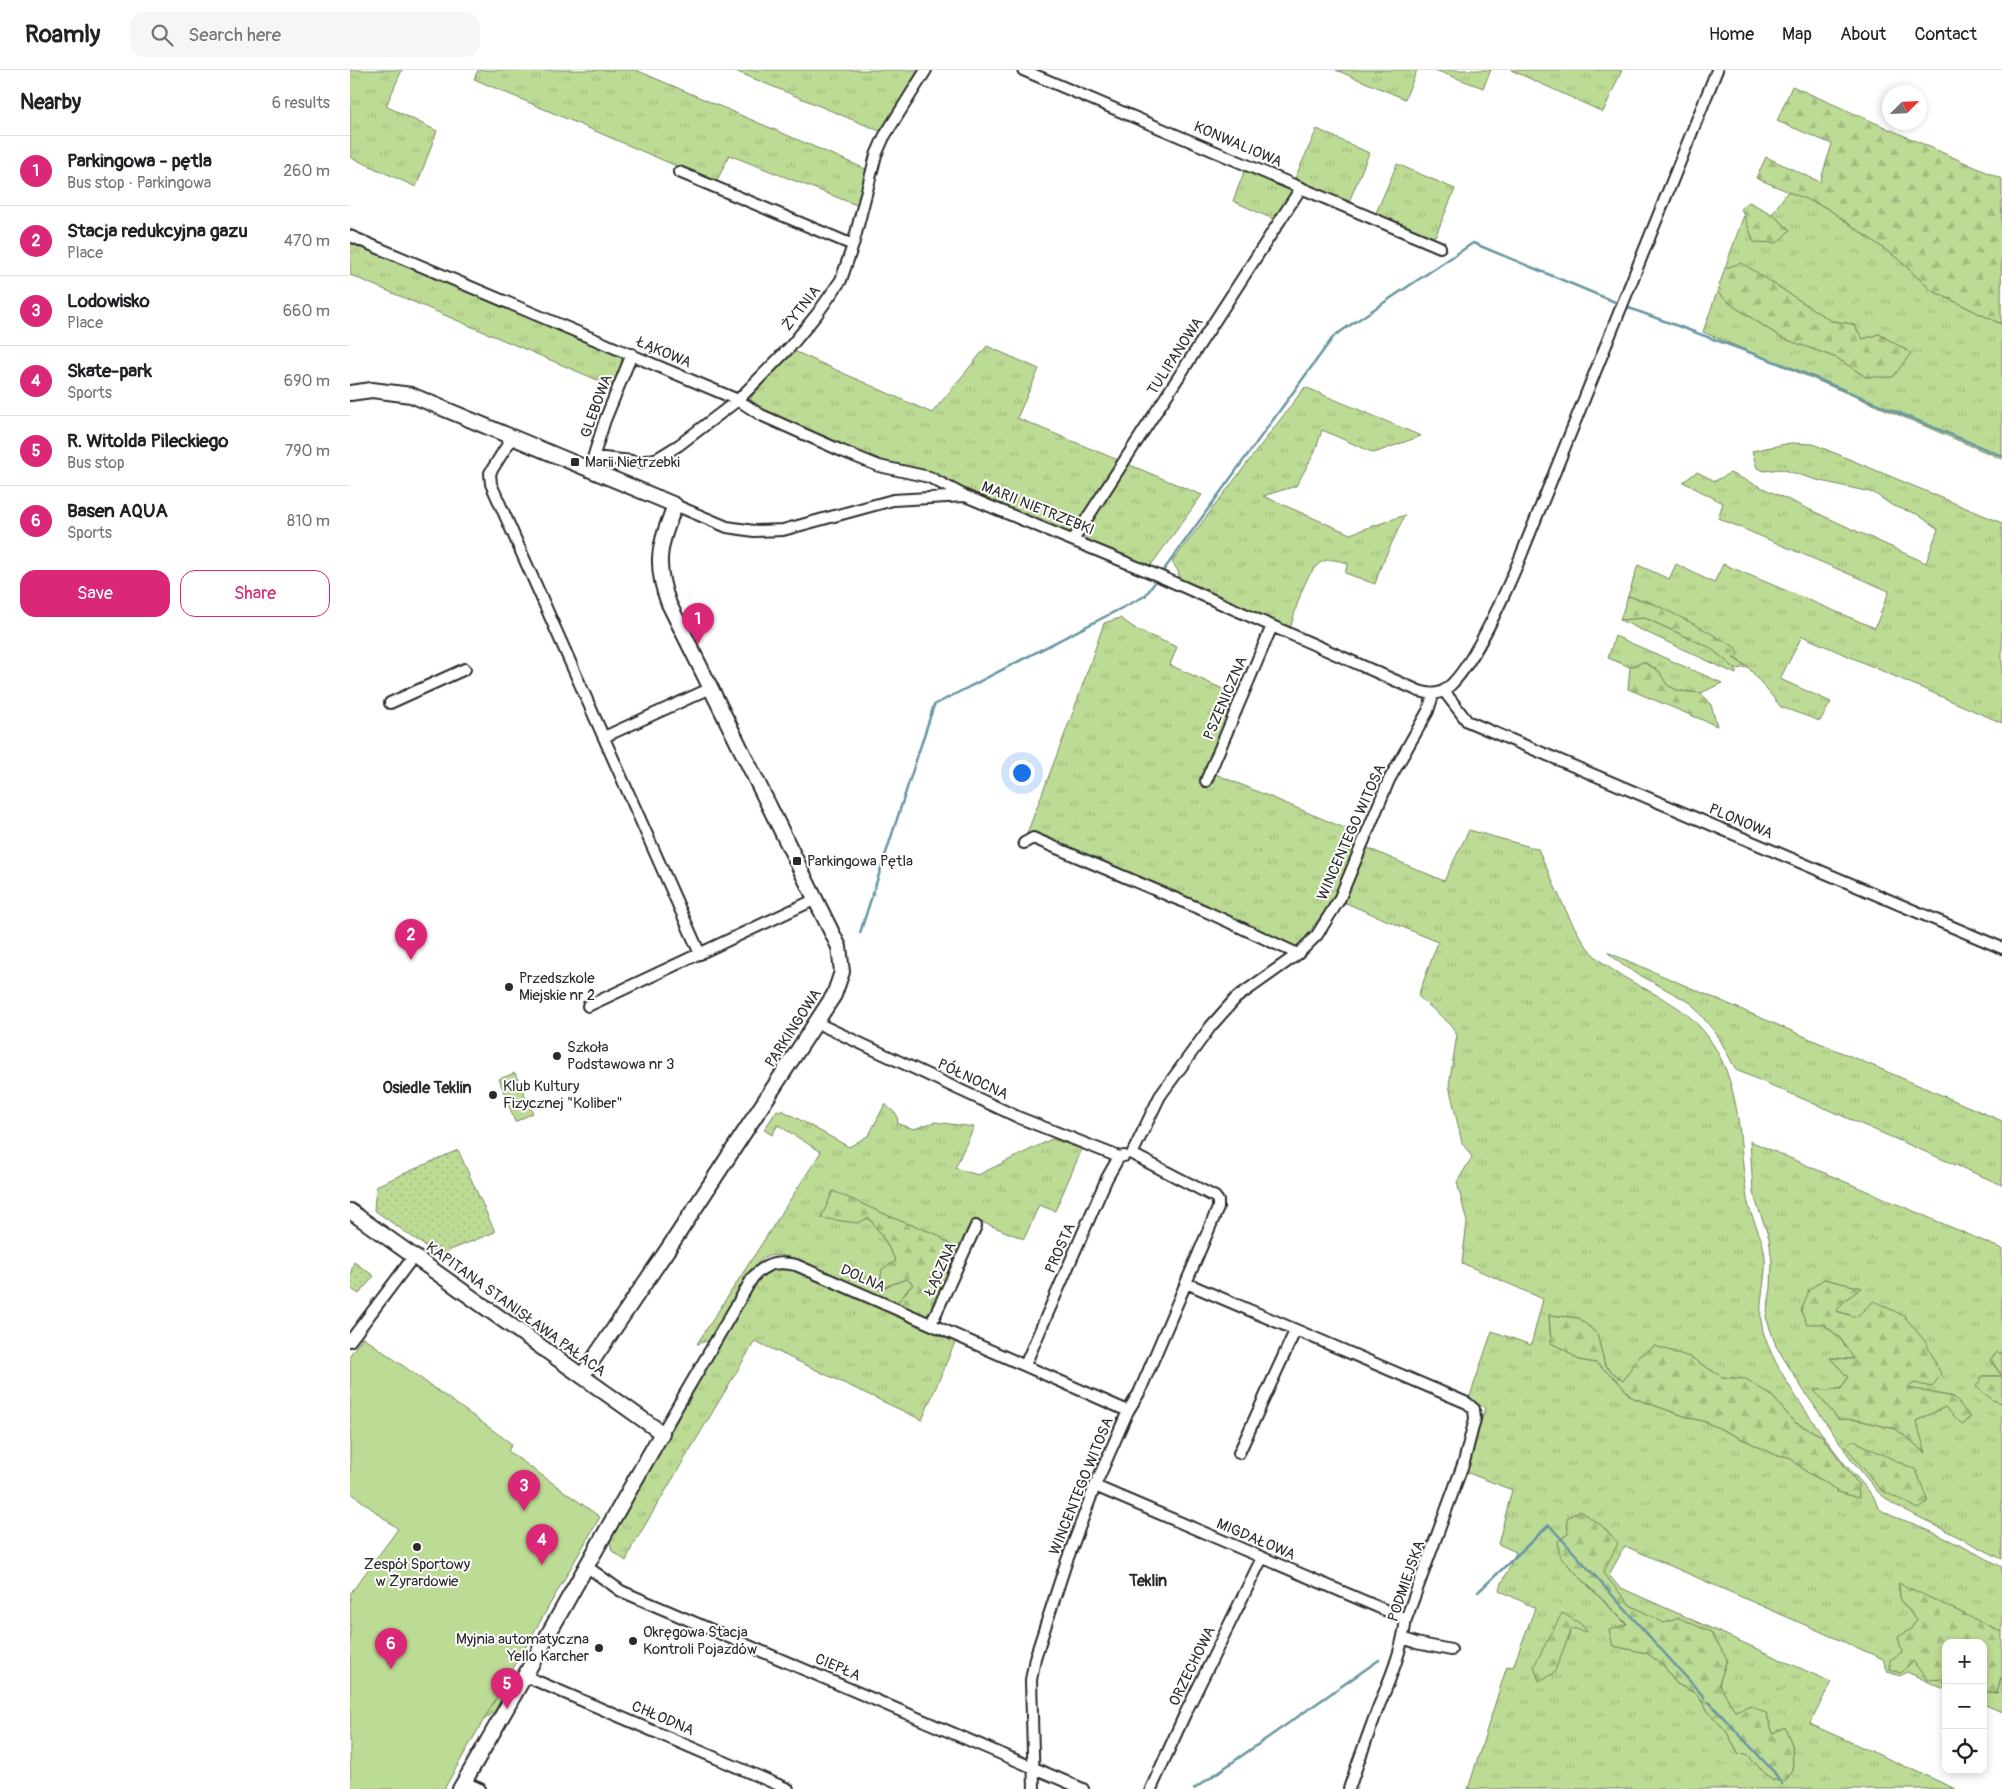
<!DOCTYPE html>
<meta charset="utf-8">
<style>
:root{--surface:#fff;--page:#f6f6f6;--text:#202124;--muted:#757577;--line:#e0e0e0;--accent:#db2777}
body{margin:0;font-family:Pangolin,sans-serif;background:var(--page);color:var(--text)}
.controls{position:absolute;right:15px;bottom:15px;display:grid;overflow:hidden;border-radius:10px;box-shadow:0 2px 8px #0003}
.controls button{width:45px;height:45px;display:grid;place-items:center;padding:0;border:0;border-bottom:1px solid var(--line);background:var(--surface);color:var(--text);font:25px sans-serif}
.compass{position:absolute;left:1532px;top:15px;width:45px;height:45px;border-radius:50%;background:var(--surface);box-shadow:0 2px 8px #0003;rotate:66deg}
.you{position:absolute;left:671px;top:702px;width:18px;height:18px;margin:-12px;border:4px solid #fff;border-radius:50%;background:#1a73e8;box-shadow:0 0 0 8px #1a73e833}
.badge{display:grid;place-items:center;width:32px;height:32px;border-radius:50%;background:var(--accent);color:#fff;font-size:16px;font-weight:700}
.pin{position:absolute;translate:-50% -41px;filter:drop-shadow(0 1px 2px #0008)}
.pin::after{content:'';position:absolute;top:26px;width:18px;height:15px;background:inherit;clip-path:polygon(0 0,100% 0,50% 100%)}
.list{margin:0;padding:0;list-style:none}
h2{display:flex;justify-content:space-between;align-items:center;height:65px;margin:0;padding:0 20px;font-size:21px}
h2 small{font-size:16px;font-weight:400;color:var(--muted)}
.list li{display:grid;grid-template-columns:32px 1fr auto;gap:15px;align-items:center;box-sizing:border-box;height:70px;padding:0 20px;border-top:1px solid var(--line)}
.list b{display:block;font-size:19px;white-space:nowrap}
.list p{margin:0;font-size:16px;white-space:nowrap;color:var(--muted)}
.list em{font-size:16px;font-style:normal;color:var(--muted)}
.actions{display:flex;gap:10px;padding:15px 20px}
.actions a{flex:1;padding:11px 0;border:1px solid var(--accent);border-radius:15px;text-align:center;font-size:18px;color:var(--accent)}
.actions .main{background:var(--accent);color:#fff}
.icon{flex:none;width:28px;height:28px;fill:none;stroke:currentColor;stroke-width:2;stroke-linecap:round;stroke-linejoin:round}
.map{position:relative;flex:none;width:1652px;height:1719px;overflow:hidden}
header{display:flex;align-items:center;gap:30px;box-sizing:border-box;height:70px;padding:0 25px;background:var(--surface);border-bottom:1px solid var(--line)}
header strong{font-size:24px}
nav{display:flex;gap:28px;margin-inline-start:auto;font-size:18px}
.search{width:350px;height:45px;background:var(--page);display:flex;align-items:center;gap:12px;box-sizing:border-box;padding:0 18px;border-radius:15px;color:var(--muted);font-size:19px}
main{display:flex}
aside{flex:1;background:var(--surface)}
.map>svg:first-child{display:block}
.grass{fill:url(#grass-tufts);stroke:#748360;fill-rule:evenodd}
.forest{fill:url(#forest-firs);stroke:#748360}
.park{fill:url(#park-dots);stroke:#748360}
.pitch{fill:#bcdb94;stroke:#748360}
.lines{fill:none;stroke-linecap:round;stroke-linejoin:round}
.stream{stroke:#6896a1;stroke-width:2.5}
.street-casing{stroke:#2b2b2b;stroke-width:14}
.secondary-casing{stroke:#2b2b2b;stroke-width:18}
.street{stroke:#fff;stroke-width:10}
.secondary{stroke:#fff;stroke-width:14}
.poi-dot{fill:#2b2b2b;stroke:#fff;stroke-width:2}
.labels{text-anchor:middle;stroke-width:4;stroke-linejoin:round;paint-order:stroke}
.street-label{font-size:15px;fill:#2b2b2b;stroke:#fff}
.poi-label{font-size:15px;fill:#2b2b2b;stroke:#fff;text-anchor:start}
.neighbourhood-label{font-size:16px;font-weight:bold;fill:#2b2b2b;stroke:#fff}
</style>
<header>
<strong>Roamly</strong>
<div class="search"><svg class="icon" aria-label="search" viewBox="0 0 24 24"><circle cx="10" cy="10" r="6"/><path d="M15 15l6 6"/></svg>Search here</div>
<nav><a>Home</a><a>Map</a><a>About</a><a>Contact</a></nav>
</header>
<main>
<aside>
<h2>Nearby<small>6 results</small></h2>
<ul class="list">
<li><span class="badge">1</span><div><b>Parkingowa - pętla</b><p>Bus stop · Parkingowa</p></div><em>260 m</em></li>
<li><span class="badge">2</span><div><b>Stacja redukcyjna gazu</b><p>Place</p></div><em>470 m</em></li>
<li><span class="badge">3</span><div><b>Lodowisko</b><p>Place</p></div><em>660 m</em></li>
<li><span class="badge">4</span><div><b>Skate-park</b><p>Sports</p></div><em>690 m</em></li>
<li><span class="badge">5</span><div><b>R. Witolda Pileckiego</b><p>Bus stop</p></div><em>790 m</em></li>
<li><span class="badge">6</span><div><b>Basen AQUA</b><p>Sports</p></div><em>810 m</em></li>
</ul>
<div class="actions"><a class="main">Save</a><a>Share</a></div>
</aside>
<div class="map">
<svg width="1652" height="1719" viewBox="0 0 1652 1719">
<defs>
<pattern id="grass-tufts" width="24" height="20" patternUnits="userSpaceOnUse" patternTransform="scale(1.25)"><rect width="24" height="20" fill="#bcdb94"/><path d="M3 7l-1-3M5 7V3M7 7l1-3M15 17l-1-3M17 17v-4M19 17l1-3" fill="none" stroke="#a2bc80"/></pattern>
<pattern id="forest-firs" width="22" height="20" patternUnits="userSpaceOnUse" patternTransform="scale(1.25)"><rect width="22" height="20" fill="#bcdb94"/><path d="M5 1l3.5 6h-7zM16 11l3.5 6h-7z" fill="#a2bc80"/></pattern>
<pattern id="park-dots" width="8" height="8" patternUnits="userSpaceOnUse" patternTransform="scale(1.25)"><rect width="8" height="8" fill="#bcdb94"/><path d="M2 2h.1M6 6h.1" fill="none" stroke="#a2bc80" stroke-width="1.8" stroke-linecap="round"/></pattern>
</defs>
<rect width="100%" height="100%" fill="#fff"/>
<filter id="ink" filterUnits="userSpaceOnUse"><feTurbulence type="fractalNoise" baseFrequency=".02" numOctaves="2"/><feDisplacementMap in="SourceGraphic" scale="10" xChannelSelector="R" yChannelSelector="G"/><feConvolveMatrix kernelMatrix="1 2 1 2 8 2 1 2 1" color-interpolation-filters="sRGB"/></filter>
<g filter="url(#ink)">
<path class="grass" d="M0 0H52L36 36 87 61 66 117 0 87Z
M128 0H286L518 100 509 136 379 85 366 113 124 9Z
M383 0H571L532 62Z
M986 0H1067L1055 29Z
M1085 0H1141L1133 18Z
M1161 0H1272L1253 42Z
M967 59 1019 83 999 132 945 108Z
M1047 94 1105 119 1086 165 1082 167 1026 143Z
M897 100 938 117 941 122 925 150 883 131 894 102Z
M1438 121 1477 138 1504 157 1547 188 1581 220 1651 254 1652 252V389L1353 262 1367 222 1382 235 1432 268 1487 288 1516 307 1561 283 1529 264 1513 269 1503 254 1481 251 1392 194 1375 198 1394 145 1404 172 1440 160 1422 144Z
M0 169 268 281 272 290 264 317 0 205Z
M637 276 689 299 667 348 852 425 799 498 583 405 528 392 406 338 400 330 404 323 444 281 582 343Z
M955 317 1071 366 1024 383 972 360 965 382 946 416 913 426 1000 464 1055 445 1031 496 1025 514 995 503 998 493C992 492 984 489 978 490 956 492 945 542 940 560L830 511 828 501 822 492Z
M1440 373 1463 374 1652 453V653L1452 566 1430 609 1481 632 1470 651 1431 637 1398 597 1304 534 1278 526 1288 495 1319 509 1326 494 1364 513 1373 494 1525 558 1539 521 1368 448 1373 433 1333 412 1347 402 1365 411 1380 403 1576 493 1588 459 1567 444 1543 436 1524 423 1467 410 1431 399 1414 401 1407 398 1402 381Z
M770 548 789 561 827 577 820 595 886 625 856 700 1004 762 1006 773 1094 811 1119 760 1188 779C1203 810 1223 866 1247 888 1294 928 1342 926 1372 991 1391 1032 1390 1078 1396 1122 1398 1145 1413 1164 1415 1187 1417 1211 1406 1237 1413 1261 1424 1301 1468 1359 1494 1393 1504 1405 1516 1416 1524 1428 1526 1431 1526 1434 1528 1437 1536 1446 1558 1451 1569 1456 1597 1469 1625 1482 1652 1497V1562L1549 1514 1550 1530 1567 1550 1560 1560 1563 1591 1593 1609 1596 1620 1557 1602 1550 1606 1538 1602 1533 1589 1275 1476 1259 1505 1269 1517 1481 1612 1460 1654 1606 1719H1118L1157 1596 1163 1597 1185 1538 1149 1520 1166 1482 1148 1474 1162 1420 1116 1402 1135 1338 1119 1329 1142 1261 1181 1275 1193 1229 1112 1193 1117 1152 1107 1112 1122 1087 1112 1073 1099 1015 1107 965 1101 955 1068 926 1088 872 984 828 947 879 676 766 725 637 754 553ZM1199 1245 1229 1248 1247 1264 1255 1296 1273 1311 1289 1286 1340 1287 1372 1307 1396 1310 1422 1326 1444 1352 1472 1366 1485 1385 1488 1422 1474 1411 1458 1403 1439 1387 1424 1384 1356 1352 1334 1346 1281 1327 1267 1310 1246 1293 1229 1290 1215 1280 1201 1273ZM1218 1464 1280 1535 1377 1589 1369 1614 1385 1641 1416 1643 1423 1663 1435 1658 1442 1675 1443 1701 1435 1711 1422 1710 1397 1685 1389 1684 1376 1661 1357 1640 1347 1624 1327 1614 1314 1596 1297 1583 1263 1576 1277 1555 1211 1488 1207 1472Z
M1280 548H1295L1359 577 1386 599V604L1270 550Z
M1265 566 1372 613 1351 623 1329 621 1316 615 1309 601 1294 592 1280 597 1258 588Z
M1257 882 1652 1051V1115L1386 1000 1368 966 1341 933 1275 897Z
M535 1034 547 1045 548 1054 564 1059 584 1052 624 1057 605 1098 628 1105 702 1069 732 1079 705 1141 689 1135 674 1169 624 1149 612 1179 602 1176 586 1164 548 1150 483 1122 519 1148 531 1164 546 1191 530 1219 556 1209 563 1214 547 1233 448 1189 429 1185 416 1186 400 1200 360 1270 347 1274 471 1082 428 1055 422 1065 414 1060 427 1040 430 1042 432 1040 499 1077 519 1065Z
M1400 1071 1652 1179V1284L1647 1282 1640 1290 1652 1306H1633L1643 1330 1652 1333V1489L1543 1434 1528 1422 1501 1389 1454 1321 1426 1276 1416 1247 1421 1218 1422 1192 1419 1168 1403 1123ZM1474 1209 1511 1218 1496 1229 1486 1241 1506 1247 1564 1313 1558 1318 1604 1327 1620 1348 1612 1354 1595 1337 1566 1351 1575 1382 1546 1359 1508 1350 1488 1349 1465 1320 1491 1319 1498 1307 1480 1288 1504 1289 1491 1269 1473 1254Z
M422 1198H443L606 1270 572 1350 405 1271 282 1477 276 1491 262 1481 260 1471 391 1235 408 1209Z
M1651 1607 1652 1608V1642L1633 1634V1621L1647 1623Z
M142 1613 155 1622 144 1642 126 1656Z"/>
<path class="forest" d="M1442 16 1652 109 1651 254 1581 220 1547 188 1477 138 1406 108 1416 87 1470 112 1482 74 1427 51Z
M1399 132 1422 144 1440 160 1427 173 1404 172 1391 138Z
M1392 193 1481 251 1503 254 1513 269 1529 264 1561 283 1543 307H1516L1487 288 1432 268 1382 235 1367 222 1375 198Z
M1278 526 1304 534 1344 554 1385 577 1388 585 1383 588 1398 597 1386 599 1359 577 1295 548 1270 550Z
M1293 592 1309 601 1317 615 1329 621 1351 623 1361 635 1367 656 1278 619 1280 597Z
M483 1121 548 1150 586 1164 602 1176 612 1179 584 1242 574 1246 547 1233 563 1214 556 1209 529 1219 532 1199 546 1191 531 1164 519 1148 507 1153 471 1148Z
M1474 1209 1512 1218 1496 1229 1486 1241 1506 1247 1524 1231 1554 1246 1575 1271 1591 1304 1582 1317 1564 1313 1558 1318 1604 1327 1620 1347 1612 1354 1595 1337 1566 1351 1576 1383 1546 1359 1508 1350 1488 1349 1464 1320 1491 1319 1498 1307 1480 1288 1504 1289 1491 1269 1474 1254H1457L1451 1241 1459 1220Z
M1199 1245 1229 1248 1247 1264 1255 1296 1273 1311 1289 1286 1305 1276 1340 1287 1372 1307 1396 1309 1422 1326 1444 1352 1472 1366 1508 1414 1509 1428 1488 1422 1474 1411 1458 1403 1439 1387 1424 1384 1356 1352 1334 1346 1281 1327 1267 1310 1246 1293 1229 1290 1215 1280 1201 1273Z
M1647 1282 1652 1284V1305L1640 1290Z
M1633 1306H1652V1333L1643 1330 1626 1317Z
M1502 1370 1566 1400 1578 1432 1569 1439 1531 1420 1496 1377Z
M1230 1441 1252 1456 1268 1473 1253 1503 1280 1535 1314 1553 1329 1548 1361 1562 1377 1589 1369 1614 1385 1641 1401 1635 1416 1643 1423 1663 1435 1657 1442 1675 1443 1701 1435 1711 1422 1710 1397 1685 1389 1684 1376 1661 1357 1640 1347 1624 1327 1614 1314 1596 1297 1583 1263 1576 1259 1560 1277 1554 1211 1488 1207 1472 1218 1464 1217 1448Z
M1549 1513 1652 1562V1608L1651 1607 1647 1623 1633 1621V1573H1596V1615L1593 1609 1577 1610 1563 1591 1551 1603 1540 1600V1590L1552 1582 1548 1567 1560 1560 1567 1550 1550 1530Z
M1212 1543 1231 1554 1237 1562 1222 1558 1204 1603 1189 1611 1184 1596Z"/>
<path class="park" d="M108 1080 145 1162 88 1185 24 1140 26 1116Z
M4 1192 24 1206 9 1224 0 1218V1205Z"/>
<path class="pitch" d="M165 1003 183 1043 165 1052 149 1009Z
M13 1267 162 1374 158 1381 250 1447 94 1719H0V1524L48 1459 0 1422V1285Z"/>
<g class="lines">
<path class="stream" d="M1279 238 1439 297 1652 386
M813 501 984 266 1123 173 1265 232
M510 863 584 635 795 526 806 511
M1128 1522 1199 1455 1354 1627
M1359 1632 1424 1702 1432 1714
M844 1719 1029 1590"/>
<g class="street-casing">
<path id="street" d="M673 0 1090 177
M329 102 503 175
M0 166 388 330 411 345 492 381 529 396 579 407 615 426
M163 366 140 403 141 414 350 884
M244 387 291 392 308 388 329 375 388 330 440 277 467 244 491 210 503 175 526 85 534 67 576 0
M242 391 255 350 282 284
M325 435 377 457 404 461 433 460 543 430 615 426 809 506 1069 621C1077 623 1083 625 1091 622 1118 610 1156 521 1168 493L1367 0
M723 470 951 118
M1094 621 1117 651 1652 878
M40 633 115 599
M254 667 361 618
M856 711 922 556
M674 773 683 768 855 841 948 884
M238 936 466 829
M467 953 670 1048 769 1087
M782 1084 810 1026 861 956 886 928 948 884 967 865 989 830 1039 710 1078 641 1083 625
M836 1213 1117 1333 1124 1339 1125 1349 1114 1392 1056 1549C1052 1581 1040 1609 1028 1638 1018 1665 1008 1692 999 1719
M581 1254 626 1156
M0 1271 64 1186
M675 1295 757 1108 769 1087 774 1086
M312 1363 403 1207C416 1193 428 1191 446 1195L778 1341
M889 1383 945 1261
M745 1416 1056 1549
M236 1496 271 1521 733 1719
M1054 1568 1066 1573 1101 1580
M175 1606 438 1719
M114 1712 130 1719
M684 1719 681 1610 685 1588 716 1493 745 1416 778 1341 789 1323 868 1138V1131L865 1127 782 1084
M801 1719 835 1644 912 1488"/>
</g>
<g class="secondary-casing">
<path id="secondary" d="M0 323 22 320 61 325 325 435C310 475 303 492 319 534L489 877 492 902 484 925 326 1167 232 1306
M0 1141 312 1363C244 1481 179 1601 110 1719"/>
</g>
<use href="#street" class="street"/>
<use href="#secondary" class="secondary"/>
</g>
</g>
<g class="poi-dot">
<rect x="220" y="387" width="10" height="10" rx="2.5"/>
<rect x="442" y="786" width="10" height="10" rx="2.5"/>
<circle cx="159" cy="917" r="5"/>
<circle cx="207" cy="986" r="5"/>
<circle cx="143" cy="1025" r="5"/>
<circle cx="67" cy="1477" r="5"/>
<circle cx="283" cy="1571" r="5"/>
<circle cx="249" cy="1578" r="5"/>
</g>
<g class="labels">
<g class="street-label">
<text transform="translate(888 74) rotate(23)" y="5">KONWALIOWA</text>
<text transform="translate(451 238) rotate(-52)" y="5">ŻYTNIA</text>
<text transform="translate(314 282) rotate(23)" y="5">ŁĄKOWA</text>
<text transform="translate(825 286) rotate(-57)" y="5">TULIPANOWA</text>
<text transform="translate(246 336) rotate(-70)" y="5">GLEBOWA</text>
<text transform="translate(688 438) rotate(22)" y="5">MARII NIETRZEBKI</text>
<text transform="translate(875 628) rotate(-67)" y="5">PSZENICZNA</text>
<text transform="translate(1391 751) rotate(23)" y="5">PLONOWA</text>
<text transform="translate(1001 762) rotate(-66)" y="5">WINCENTEGO WITOSA</text>
<text transform="translate(443 958) rotate(-57)" y="5">PARKINGOWA</text>
<text transform="translate(623 1009) rotate(25)" y="5">PÓŁNOCNA</text>
<text transform="translate(710 1178) rotate(-66)" y="5">PROSTA</text>
<text transform="translate(590 1199) rotate(-66)" y="5">ŁĄCZNA</text>
<text transform="translate(513 1208) rotate(24)" y="5">DOLNA</text>
<text transform="translate(166 1239) rotate(36)" y="5">KAPITANA STANISŁAWA PAŁACA</text>
<text transform="translate(731 1416) rotate(-68)" y="5">WINCENTEGO WITOSA</text>
<text transform="translate(906 1469) rotate(23)" y="5">MIGDAŁOWA</text>
<text transform="translate(1056 1511) rotate(-71)" y="5">PODMIEJSKA</text>
<text transform="translate(842 1596) rotate(-64)" y="5">ORZECHOWA</text>
<text transform="translate(488 1597) rotate(23)" y="5">CIEPŁA</text>
<text transform="translate(313 1648) rotate(23)" y="5">CHŁODNA</text>
</g>
<g class="poi-label">
<text x="235" y="397">Marii Nietrzebki</text>
<text x="457" y="796">Parkingowa Pętla</text>
<text x="169" y="913">Przedszkole<tspan x="169" dy="17">Miejskie nr 2</tspan></text>
<text x="217" y="982">Szkoła<tspan x="217" dy="17">Podstawowa nr 3</tspan></text>
<text x="153" y="1021">Klub Kultury<tspan x="153" dy="17">Fizycznej "Koliber"</tspan></text>
<text x="67" y="1499" text-anchor="middle">Zespół Sportowy<tspan x="67" dy="17">w Żyrardowie</tspan></text>
<text x="293" y="1567">Okręgowa Stacja<tspan x="293" dy="17">Kontroli Pojazdów</tspan></text>
<text x="239" y="1574" text-anchor="end">Myjnia automatyczna<tspan x="239" dy="17">Yello Karcher</tspan></text>
</g>
<g class="neighbourhood-label">
<text x="77" y="1023">Osiedle Teklin</text>
<text x="798" y="1516">Teklin</text>
</g>
</g>
</svg>
<div class="controls">
<button>+</button>
<button>−</button>
<button><svg class="icon" aria-label="locate" viewBox="0 0 24 24"><circle cx="12" cy="12" r="6"/><path d="M12 2v4M12 18v4M2 12h4M18 12h4"/></svg></button>
</div>
<svg class="compass" viewBox="-18 -18 36 36"><path d="M0-13l5 13h-10z" fill="#e53935"/><path d="M0 13l5-13h-10z" fill="#757577"/></svg>
<div class="you"></div>
<div class="pin badge" style="left:348px;top:574px">1</div>
<div class="pin badge" style="left:61px;top:890px">2</div>
<div class="pin badge" style="left:174px;top:1441px">3</div>
<div class="pin badge" style="left:192px;top:1495px">4</div>
<div class="pin badge" style="left:157px;top:1639px">5</div>
<div class="pin badge" style="left:41px;top:1599px">6</div>
</div>
</main>
